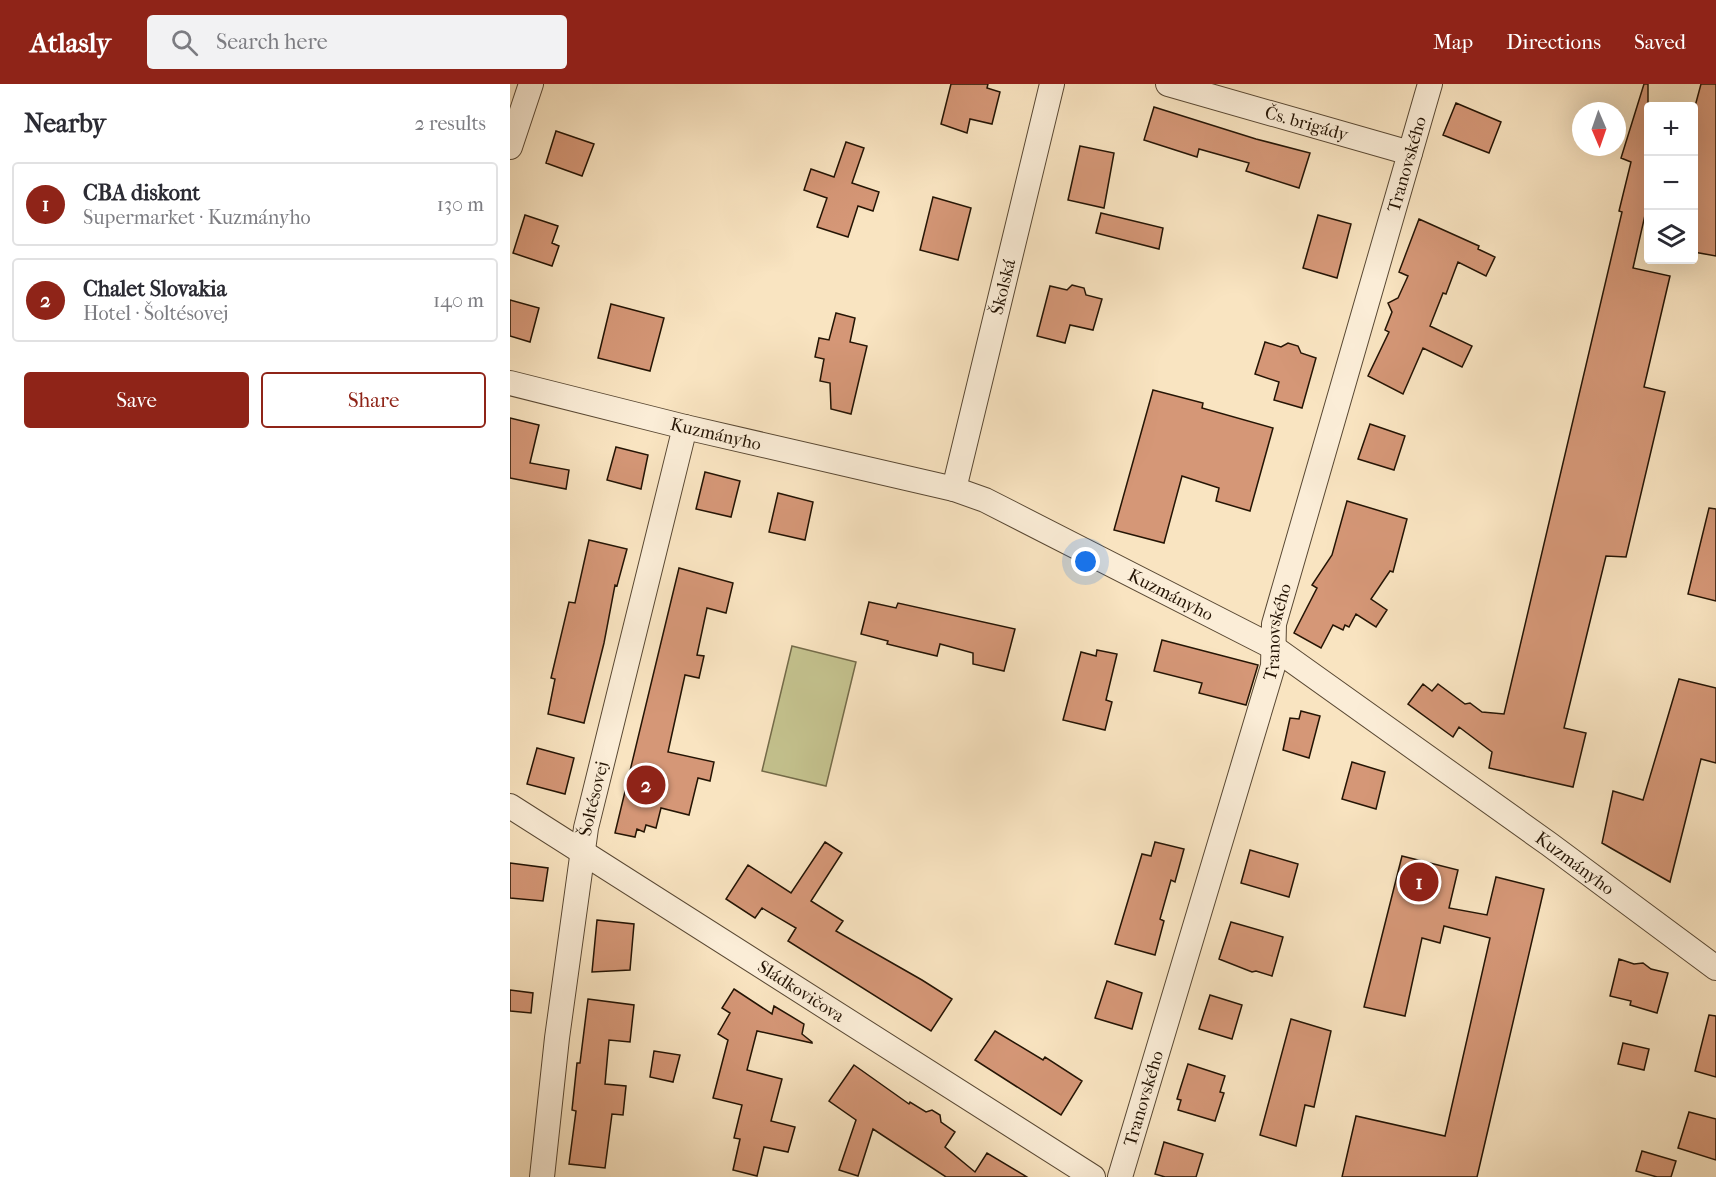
<!DOCTYPE html>
<meta charset="utf-8">
<style>
:root{--surface:#fff;--page:#f2f2f3;--text:#2b2b33;--muted:#7c7c81;--line:#e1e1e2;--accent:#8f2418}
body{margin:0;font-family:"IM FELL French Canon",serif;background:var(--page);color:var(--text)}
.controls{position:absolute;right:18px;top:18px;display:grid;overflow:hidden;border-radius:6px;box-shadow:0 6px 24px #0002}
.controls button{width:54px;height:54px;display:grid;place-items:center;padding:0;border:0;border-bottom:2px solid var(--line);background:var(--surface);color:var(--text);font:30px sans-serif}
.compass{position:absolute;left:1062px;top:18px;width:54px;height:54px;border-radius:50%;background:var(--surface);box-shadow:0 6px 24px #0002;rotate:178deg}
.you{position:absolute;left:576px;top:478px;width:21px;height:21px;margin:-15px;border:4px solid #fff;border-radius:50%;background:#1a73e8;box-shadow:0 0 0 9px #1a73e833}
.badge{display:grid;place-items:center;width:39px;height:39px;border-radius:50%;background:var(--accent);color:#fff;font-size:20px;font-weight:700}
.pin{position:absolute;translate:-50% -50%;border:3px solid #fff;box-shadow:0 2px 6px #0006}
.list{margin:0;padding:0;list-style:none}
h2{display:flex;justify-content:space-between;align-items:center;height:78px;margin:0;padding:0 24px;font-size:26px}
h2 small{font-size:20px;font-weight:400;color:var(--muted)}
.list li{display:grid;grid-template-columns:39px 1fr auto;gap:18px;align-items:center;box-sizing:border-box;height:84px;margin:0 12px 12px;padding:0 12px;border:2px solid var(--line);border-radius:6px}
.list b{display:block;font-size:22px;white-space:nowrap}
.list p{margin:0;font-size:20px;white-space:nowrap;color:var(--muted)}
.list em{font-size:20px;font-style:normal;color:var(--muted)}
.actions{display:flex;gap:12px;padding:18px 24px}
.actions a{flex:1;padding:14px 0;border:2px solid var(--accent);border-radius:6px;text-align:center;font-size:21px;color:var(--accent)}
.actions .main{background:var(--accent);color:#fff}
.icon{flex:none;width:33px;height:33px;fill:none;stroke:currentColor;stroke-width:2;stroke-linecap:round;stroke-linejoin:round}
.map{position:relative;flex:none;width:1206px;height:1093px;overflow:hidden}
header{display:flex;align-items:center;gap:36px;box-sizing:border-box;height:84px;padding:0 30px;background:var(--accent);color:#fff}
header strong{font-size:28px}
nav{display:flex;gap:33px;margin-inline-start:auto;font-size:21px}
.search{width:420px;height:54px;background:var(--page);display:flex;align-items:center;gap:15px;box-sizing:border-box;padding:0 21px;border-radius:6px;color:var(--muted);font-size:22px}
main{display:flex}
aside{flex:1;background:var(--surface)}
.map>svg:first-child{display:block}
.green{fill:#c4c28e;stroke:#746b49;stroke-width:1.5}
.building{fill:#d59777;stroke:#241404;stroke-width:1.5}
.lines{fill:none;stroke-linecap:round;stroke-linejoin:round}
.minor-casing{stroke:#594833;stroke-width:26}
.minor{stroke:#fbedd7;stroke-width:24}
.labels{text-anchor:middle;stroke-width:6;stroke-linejoin:round;paint-order:stroke}
.street-label{font-size:18px;fill:#241404;stroke:#fbedd7}
</style>
<header>
<strong>Atlasly</strong>
<div class="search"><svg class="icon" aria-label="search" viewBox="0 0 24 24"><circle cx="10" cy="10" r="6"/><path d="M15 15l6 6"/></svg>Search here</div>
<nav><a>Map</a><a>Directions</a><a>Saved</a></nav>
</header>
<main>
<aside>
<h2>Nearby<small>2 results</small></h2>
<ul class="list">
<li><span class="badge">1</span><div><b>CBA diskont</b><p>Supermarket · Kuzmányho</p></div><em>130 m</em></li>
<li><span class="badge">2</span><div><b>Chalet Slovakia</b><p>Hotel · Šoltésovej</p></div><em>140 m</em></li>
</ul>
<div class="actions"><a class="main">Save</a><a>Share</a></div>
</aside>
<div class="map">
<svg width="1206" height="1093" viewBox="0 0 1206 1093">
<rect width="100%" height="100%" fill="#f9e4c1"/>
<filter id="stains"><feTurbulence type="fractalNoise" baseFrequency=".00333" numOctaves="4"/><feColorMatrix values="0 0 0 0 .2 0 0 0 0 .09 0 0 0 0 .02 0 0 0 .5 -.17"/></filter>
<radialGradient id="worn" r=".72"><stop offset=".6" stop-color="#630" stop-opacity="0"/><stop offset="1" stop-color="#630" stop-opacity=".3"/></radialGradient>
<path class="green" d="M282 562 346 578 316 702 252 687Z"/>
<path class="building" d="M441 0H478L477 4 490 8 482 40 460 35 457 49 431 40Z
M1134 0H1138V118L1123 184 1160 192 1134 303 1155 308 1116 473 1096 472 1054 644 1076 649 1063 703 979 684 982 668 949 643 943 653 898 620 913 600 922 607 928 600 955 620 960 619 972 628 994 630 1112 128 1109 127 1121 78 1111 74Z
M1191 0H1206V172L1184 168V26Z
M946 19 991 38 979 69 933 51Z
M644 23 746 55 800 69 789 104 736 87 739 79 689 65 687 73 634 56Z
M46 47 84 60 72 92 36 79Z
M336 58 354 64 342 99 369 108 363 127 348 122 338 153 307 143 317 114 294 106 301 85 324 93Z
M570 62 604 69 594 124 558 116Z
M423 113 461 124 448 176 410 166Z
M591 129 653 144 649 165 586 149Z
M15 131 48 142 42 159 49 162 42 182 3 169Z
M808 131 841 140 827 194 793 184Z
M909 135 969 162 968 165 985 173 976 192 948 178 936 210 933 209 920 242 962 262 952 283 913 264 893 310 858 292 879 248 875 246 882 228 878 219 888 214 898 192 889 188Z
M562 201 574 204 576 211 592 215 583 246 560 241 555 259 527 252 540 202 557 206Z
M0 216 29 224 20 258 0 252Z
M101 220 154 234 140 287 88 274Z
M326 229 345 234 340 258 357 262 341 330 321 325 320 299 310 297 314 275 305 273 309 254 319 256Z
M755 258 771 263 778 259 788 262 791 269 806 274 792 324 764 316 769 298 745 290Z
M643 306 693 319 692 324 763 344 740 427 706 417 709 404 672 392 654 459 604 446Z
M0 334 29 341 20 379 59 386 56 405 0 394Z
M860 340 895 352 884 386 848 375Z
M106 363 138 371 131 405 97 396Z
M195 388 230 397 221 433 186 425Z
M268 409 303 418 295 456 259 448Z
M837 417 897 435 883 488 880 487 861 515 877 526 866 543 846 530 839 543 835 541 833 546 823 541 811 564 784 549 807 504 802 501 822 471Z
M1199 424 1206 425V517L1178 510Z
M79 456 117 465 107 502 105 501 94 559 74 639 38 630 45 595 41 594 59 518 65 519Z
M169 484 223 499 216 529 197 524 187 571 194 572 189 594 175 591 158 668 204 678 200 697 188 694 179 731 151 724 146 744 136 741 134 748 127 745 125 753 105 749Z
M359 518 386 524 388 519 505 545 494 587 463 580V569L430 560 427 572 377 560 378 557 351 550Z
M652 556 748 581 736 621 689 609 692 599 644 587Z
M587 566 607 570 596 616 602 618 595 646 553 636 571 568 586 572Z
M1169 595 1206 604V679L1191 675 1160 798 1092 759 1103 707 1133 716Z
M791 627 810 632 799 674 773 666 780 634 789 635Z
M27 664 64 674 55 710 17 700Z
M842 678 875 688 866 725 832 715Z
M315 758 332 769 301 817 333 837 326 847 412 896 442 915 421 947 278 857 286 844 252 824 245 834 216 815 238 781 281 809Z
M645 758 674 765 665 798 661 796 650 835 654 837 645 871 605 860 632 770 641 772Z
M740 766 788 780 779 813 731 799Z
M892 772 948 786 939 824 977 831 986 793 1034 805 967 1093H832L846 1032 935 1052 980 854 934 842 930 859 912 854 895 932 854 923Z
M0 779 38 784 33 817 0 814Z
M87 836 124 840 120 886 82 888Z
M721 838 773 853 762 892 746 887 742 888 709 875Z
M1109 875 1124 880 1133 879 1141 885 1158 889 1147 929 1120 921 1121 917 1100 912Z
M597 897 632 909 622 945 585 934Z
M224 905 262 930 264 922 294 940 292 950 302 958V959L247 947 237 986 272 995 261 1037 285 1043 278 1068 254 1063 247 1092 223 1086 230 1055 224 1054 232 1021 203 1014 218 956 208 950 220 929 212 924Z
M0 906 23 909 21 929 0 927Z
M700 911 732 921 722 955 689 945Z
M78 915 124 921 120 958 99 956 95 1000 116 1002 113 1031 102 1030 95 1084 59 1080 66 1027 62 1026 67 979H70Z
M1199 931 1206 932V993L1185 987Z
M781 935 821 947 804 1023 795 1021 786 1062 750 1051Z
M485 947 533 976 535 973 572 997 551 1031 465 976Z
M1113 959 1139 965 1134 986 1108 980Z
M144 967 170 971 163 998 140 993Z
M678 980 715 992 710 1008 714 1009 705 1037 668 1026 671 1016 667 1015Z
M344 981 399 1020 400 1018 416 1028 422 1026 430 1031 431 1038 445 1048 435 1063 465 1088 477 1069 517 1093H436L363 1045 348 1092 329 1086 346 1036 319 1017Z
M1179 1028 1206 1035V1076L1168 1064Z
M654 1058 693 1070 686 1093H655L645 1090Z
M1132 1067 1166 1077 1161 1093H1147L1126 1087Z"/>
<g class="lines">
<g class="minor-casing">
<g id="minor">
<path id="s1" d="M658 0 900 69"/>
<path d="M0 63 21 0"/>
<path id="s2" d="M0 299 175 343 444 405 475 416 763 563 1039 760 1206 884"/>
<path id="s3" d="M444 405 542 0"/>
<path id="s4" d="M0 722 583 1093"/>
<path id="s5" d="M32 1093 47 954 76 744 175 343"/>
<path id="s6" d="M610 1093 763 582 764 540 920 0"/>
</g>
</g>
<use href="#minor" class="minor"/>
</g>
<g class="labels">
<g class="street-label">
<text dy="6" stroke="none"><textPath href="#s1" startOffset="144">Čs. brigády</textPath></text>
<text dy="6" stroke="none"><textPath href="#s6" startOffset="1054">Tranovského</textPath></text>
<text dy="6" stroke="none"><textPath href="#s3" startOffset="208">Školská</textPath></text>
<text dy="6" stroke="none"><textPath href="#s2" startOffset="212">Kuzmányho</textPath></text>
<text dy="6" stroke="none"><textPath href="#s2" startOffset="698">Kuzmányho</textPath></text>
<text dy="6" stroke="none"><textPath href="#s6" startOffset="568">Tranovského</textPath></text>
<text dy="6" stroke="none"><textPath href="#s5" startOffset="382">Šoltésovej</textPath></text>
<text dy="6" stroke="none"><textPath href="#s2" startOffset="1184">Kuzmányho</textPath></text>
<text dy="6" stroke="none"><textPath href="#s4" startOffset="345">Sládkovičova</textPath></text>
<text dy="6" stroke="none"><textPath href="#s6" startOffset="82">Tranovského</textPath></text>
</g>
</g>
<rect width="100%" height="100%" filter="url(#stains)"/>
<rect width="100%" height="100%" fill="url(#worn)"/>
</svg>
<div class="controls">
<button>+</button>
<button>−</button>
<button><svg class="icon" aria-label="layers" viewBox="0 0 24 24"><path d="M12 4l9 5-9 5-9-5zM3 14l9 5 9-5"/></svg></button>
</div>
<svg class="compass" viewBox="-18 -18 36 36"><path d="M0-13l5 13h-10z" fill="#e53935"/><path d="M0 13l5-13h-10z" fill="#7c7c81"/></svg>
<div class="you"></div>
<div class="pin badge" style="left:909px;top:798px">1</div>
<div class="pin badge" style="left:136px;top:701px">2</div>
</div>
</main>
